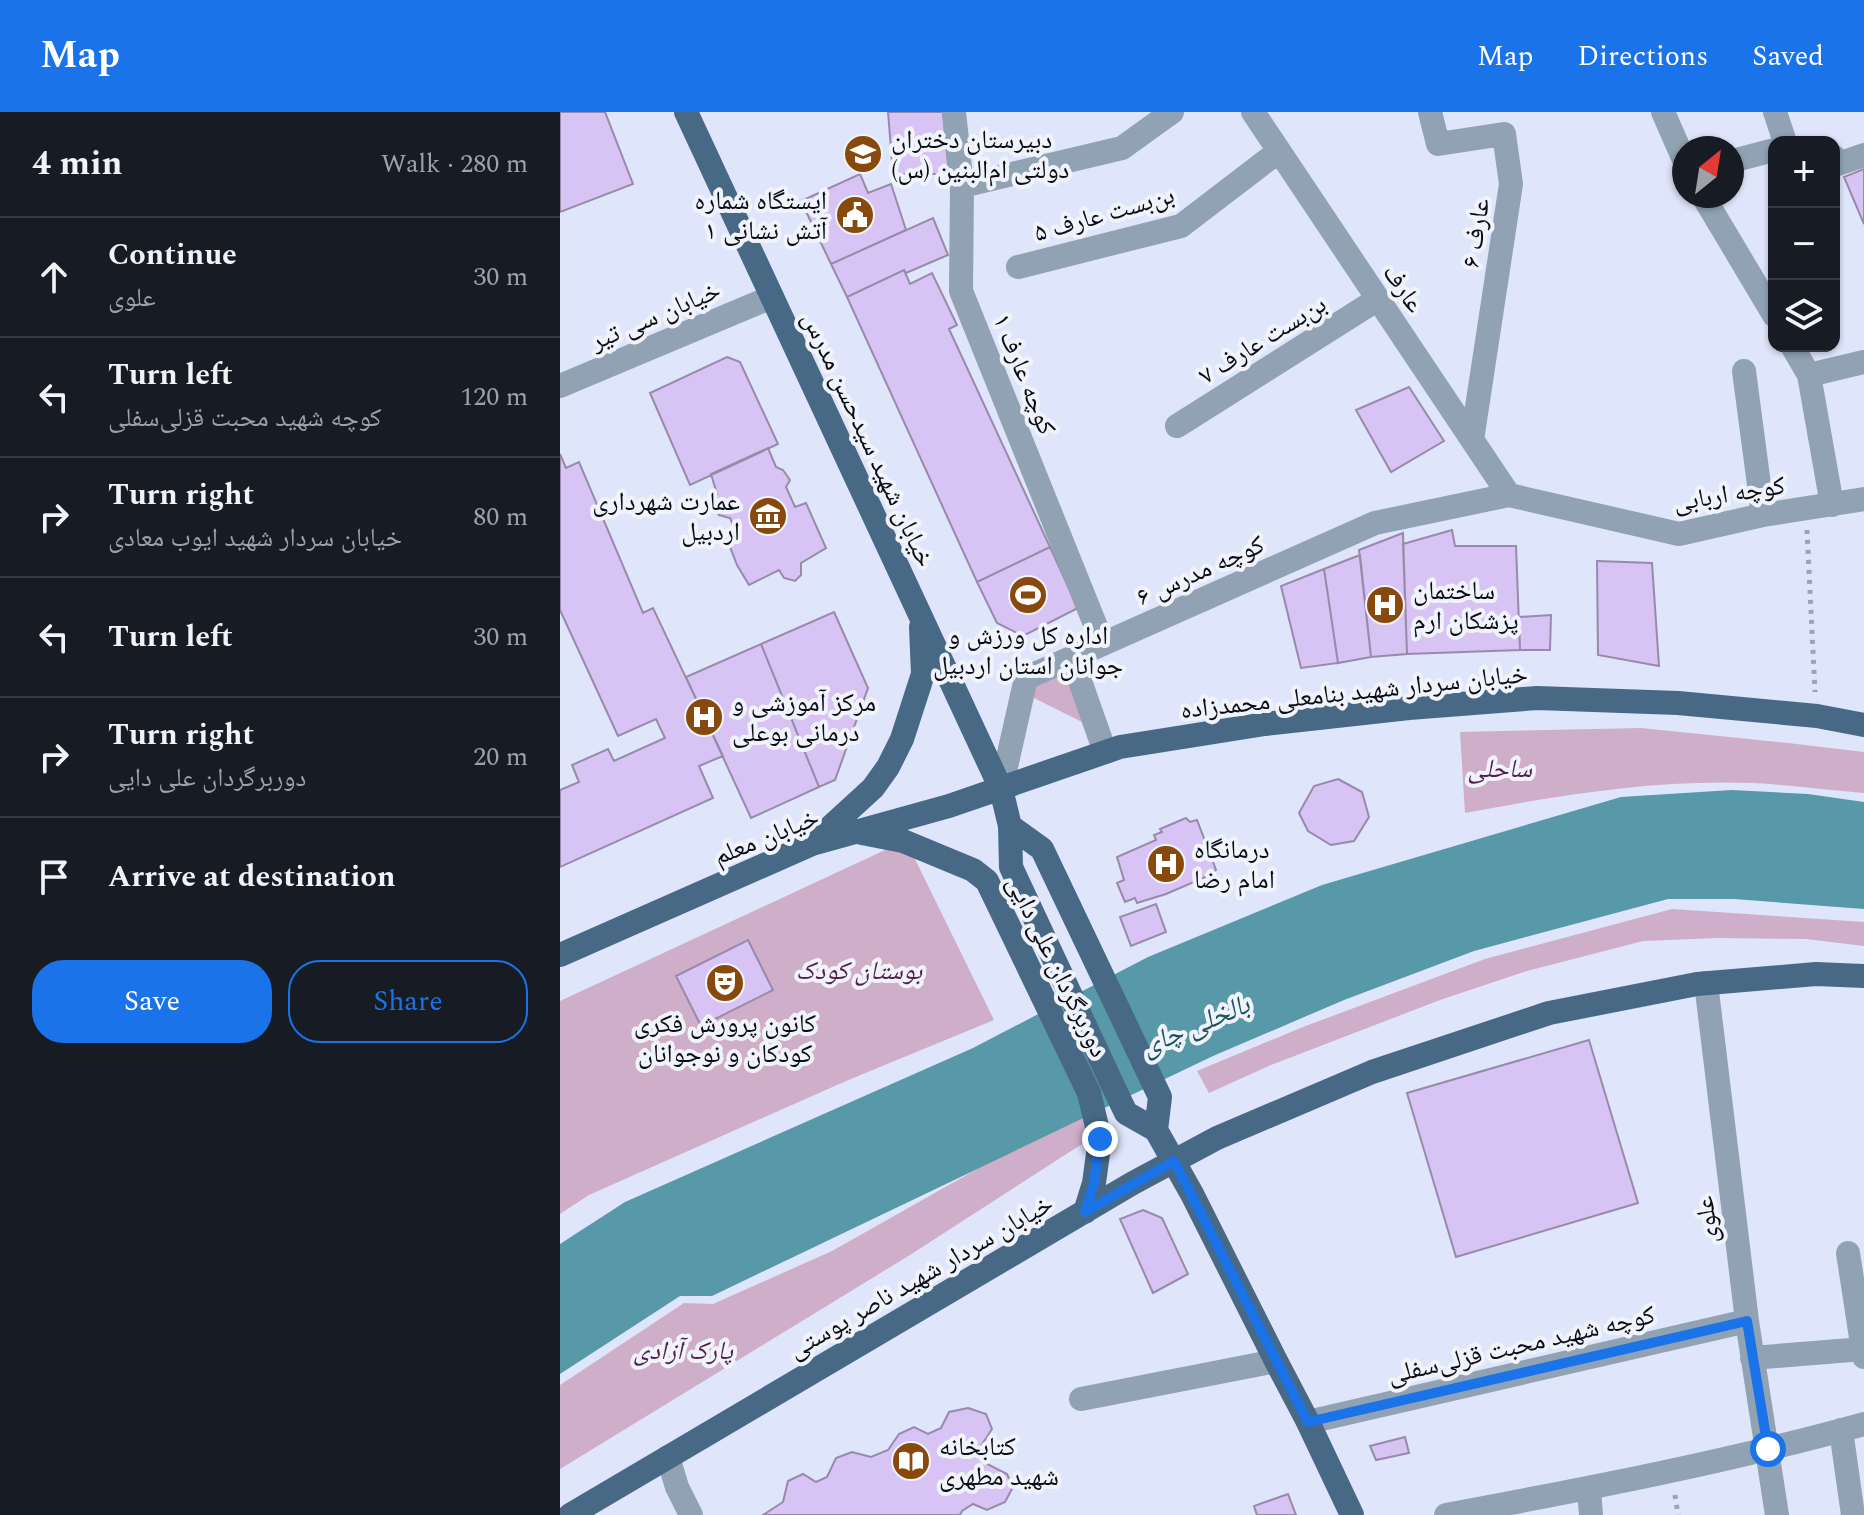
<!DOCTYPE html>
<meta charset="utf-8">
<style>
:root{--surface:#171b24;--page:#20242c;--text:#f1f3f6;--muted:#9ea1a6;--line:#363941;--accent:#1a73e8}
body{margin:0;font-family:Spectral,"Noto Naskh Arabic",serif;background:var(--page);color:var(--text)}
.controls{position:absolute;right:24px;top:24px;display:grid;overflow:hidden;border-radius:16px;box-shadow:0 2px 6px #0004}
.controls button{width:72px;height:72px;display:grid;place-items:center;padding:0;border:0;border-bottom:2px solid var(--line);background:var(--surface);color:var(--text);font:40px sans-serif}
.compass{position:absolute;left:1112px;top:24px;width:72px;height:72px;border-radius:50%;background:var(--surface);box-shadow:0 2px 6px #0004;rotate:30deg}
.stop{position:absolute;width:24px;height:24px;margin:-18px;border:6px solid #1a73e8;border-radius:50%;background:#fff}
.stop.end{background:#1a73e8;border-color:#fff;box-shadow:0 2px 8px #0008}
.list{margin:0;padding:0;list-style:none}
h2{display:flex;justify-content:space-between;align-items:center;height:104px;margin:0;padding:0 32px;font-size:34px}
h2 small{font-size:26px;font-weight:400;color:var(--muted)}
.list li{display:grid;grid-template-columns:52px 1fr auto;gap:24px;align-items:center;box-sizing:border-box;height:120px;padding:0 32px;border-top:2px solid var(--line)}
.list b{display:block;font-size:30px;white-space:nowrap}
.list p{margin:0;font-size:26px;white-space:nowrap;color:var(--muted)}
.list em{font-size:26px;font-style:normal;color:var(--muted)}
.actions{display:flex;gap:16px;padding:24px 32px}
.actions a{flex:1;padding:18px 0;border:2px solid var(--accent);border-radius:32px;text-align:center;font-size:28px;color:var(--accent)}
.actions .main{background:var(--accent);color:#fff}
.icon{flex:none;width:44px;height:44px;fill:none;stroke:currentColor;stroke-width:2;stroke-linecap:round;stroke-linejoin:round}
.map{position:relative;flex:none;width:1304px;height:1403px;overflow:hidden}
header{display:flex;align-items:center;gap:48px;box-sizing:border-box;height:112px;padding:0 40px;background:var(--accent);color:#fff}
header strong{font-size:38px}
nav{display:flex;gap:44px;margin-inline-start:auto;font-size:28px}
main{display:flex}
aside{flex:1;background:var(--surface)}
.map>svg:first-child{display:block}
.green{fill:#cfaec9}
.water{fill:#5798a9}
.building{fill:#d7c3f4;stroke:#978aaa;stroke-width:2}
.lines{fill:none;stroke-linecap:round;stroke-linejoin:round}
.path{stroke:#9ea2b4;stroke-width:5;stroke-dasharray:4 6;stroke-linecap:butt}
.minor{stroke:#90a2b3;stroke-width:24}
.major{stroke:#486986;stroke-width:24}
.route{stroke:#1a73e8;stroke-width:10}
.labels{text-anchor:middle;stroke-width:8;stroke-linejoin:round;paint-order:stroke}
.poi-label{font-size:26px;fill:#090b16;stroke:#f1f3fa;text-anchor:start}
.street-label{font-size:26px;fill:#090b16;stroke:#f1f3fa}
.park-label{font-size:26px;font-style:italic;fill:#531e4d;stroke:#f1f3fa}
.water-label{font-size:28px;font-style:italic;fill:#1a525f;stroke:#f1f3fa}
</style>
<header>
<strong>Map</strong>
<nav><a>Map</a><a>Directions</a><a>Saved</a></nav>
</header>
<main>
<aside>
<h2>4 min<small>Walk · 280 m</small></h2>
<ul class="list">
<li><svg class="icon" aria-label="ahead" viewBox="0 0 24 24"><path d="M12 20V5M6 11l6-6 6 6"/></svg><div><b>Continue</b><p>علوی</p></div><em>30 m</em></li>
<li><svg class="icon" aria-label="left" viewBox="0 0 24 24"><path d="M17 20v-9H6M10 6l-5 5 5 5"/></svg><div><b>Turn left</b><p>کوچه شهید محبت قزلی‌سفلی</p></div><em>120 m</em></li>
<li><svg class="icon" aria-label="right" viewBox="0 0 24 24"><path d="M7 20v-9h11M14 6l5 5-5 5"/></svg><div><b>Turn right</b><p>خیابان سردار شهید ایوب معادی</p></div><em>80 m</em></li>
<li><svg class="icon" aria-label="left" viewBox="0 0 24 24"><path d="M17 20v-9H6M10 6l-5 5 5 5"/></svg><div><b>Turn left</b></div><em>30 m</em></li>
<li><svg class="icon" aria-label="right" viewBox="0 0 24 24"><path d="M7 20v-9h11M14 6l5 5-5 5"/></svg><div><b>Turn right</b><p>دوربرگردان علی دایی</p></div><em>20 m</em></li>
<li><svg class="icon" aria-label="arrive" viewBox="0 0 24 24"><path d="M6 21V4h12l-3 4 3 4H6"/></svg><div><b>Arrive at destination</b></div></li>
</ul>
<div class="actions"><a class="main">Save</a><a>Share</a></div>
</aside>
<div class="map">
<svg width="1304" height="1403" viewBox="0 0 1304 1403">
<rect width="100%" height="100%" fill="#dfe5fa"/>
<path class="green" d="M509 555 526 612 474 586 467 574Z
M1081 616 1228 631 1304 640V681C1267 678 1230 673 1193 671 1096 667 1000 683 905 701L900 620Z
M350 737 434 908 286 969 29 1083 0 1102V889L325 738Z
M1112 797 1304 810V834L1246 827 1158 826 1083 829 967 859 880 888 711 953 649 981 637 959 743 915 925 847Z
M527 995 539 1021 350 1143 0 1357V1273L124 1191 153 1192 272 1139Z"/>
<path class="water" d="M1172 678 1248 682 1304 690V797L1174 787H1108L914 839 784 888 653 944 152 1184H120L0 1262V1132L65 1090 413 936 588 845 762 773 1061 685Z"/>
<path class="building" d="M0 0H45L73 72 0 100Z
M328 0H383L389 62H333Z
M1304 57V112L1284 65Z
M300 62 308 81 331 72 346 118 271 152 241 89Z
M373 106 388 143 346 161 344 158 287 185 271 152Z
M344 158 350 172 372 161 397 213 389 217 490 435 417 470 287 185Z
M167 245 180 250 218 332 130 373 90 281Z
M849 275 884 329 831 360 796 298Z
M208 336 216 355 223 358 230 368 226 375 235 395 246 391 266 436 241 451V463L235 469 224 466 219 458 189 473 177 453 167 427 178 424 170 406 159 403 155 398 154 389 157 382 151 362Z
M0 342 6 356 19 350 83 501 93 496 163 644 139 654 153 686 0 755V678L19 670 12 653 48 637 54 649 105 626 96 607 58 624 0 498Z
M892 418 895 434H956L960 538 847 542 843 432Z
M843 421 847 542 811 545 799 438Z
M490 435 518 496 463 524 437 511 417 470Z
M800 443 811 545 778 551 764 457Z
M1037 449 1092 451 1099 554 1038 543Z
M764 457 778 551 741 556 721 474Z
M274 500 308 576 275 668 259 675 201 532Z
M991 503 990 538H960L959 505Z
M201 532 259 675 191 706 126 565Z
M778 667 802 680 809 705 794 729 771 733 748 719 739 701 754 674Z
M626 706 630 710 637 708 656 758 648 764 606 782 577 791 575 786 565 790 557 771 564 768 557 745 596 728 594 723 602 720 600 717Z
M596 792 606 820 571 834 560 805Z
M188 828 213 878 141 914 116 864Z
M1029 928 1078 1091 896 1145 847 981Z
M583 1098 602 1106 628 1162 593 1181 560 1107Z
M408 1296 426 1302 432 1317 419 1337 428 1345 427 1352 447 1362 453 1375 445 1390 427 1398 413 1392 402 1399 400 1403H203L223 1390 228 1369 243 1362 256 1370 267 1365 276 1346 292 1340 311 1345 328 1338 339 1322 354 1315 368 1322 381 1316 389 1300Z
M845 1325 849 1341 816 1348 810 1334Z
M728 1382 736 1403H697L694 1394Z"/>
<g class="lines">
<path class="path" d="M1247 418 1255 580
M1115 1383 1118 1403"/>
<path class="minor" d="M394 0 402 74 401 179 543 532
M693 0 949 383
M870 0 878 32 944 22 951 72 912 328
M1103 0 1124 48
M1215 0 1225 30
M1274 45 1278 52 1304 43
M1172 49 1214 38
M402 74 562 36 612 0
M1143 84 1214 203
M458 155 621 114 719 39
M1232 234 1249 263
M1184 259 1203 403
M0 274 212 185
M617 314 818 187
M1272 393 1249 263 1304 250
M512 546 545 640
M441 677 466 566 815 411 949 383 1119 422 1203 403 1304 387
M1146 871 1187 1209 1217 1403
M1288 1141 1304 1245
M1192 1246 1304 1237
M521 1287 716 1249
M748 1310 1187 1209
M1281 1318 1293 1403
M108 1345 117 1375 131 1403
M1029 1377 1031 1403
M886 1403C1026 1377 1167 1350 1304 1312"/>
<path class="major" d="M126 0 441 677 450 714 451 755 555 978 566 1001 596 1018 632 1082 716 1249 748 1310 792 1403
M450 714 482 737 600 985 596 1018
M302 721 343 729 413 758 427 769 529 981 540 1027 534 1071 525 1100
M255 729 313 676 328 655 342 627 363 562 361 515
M0 843 252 732 389 694 560 635 705 612 849 596 977 586 1118 591 1257 604 1304 613
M10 1403 573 1071 657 1026 812 960 989 901 1137 872 1256 862 1304 864"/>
</g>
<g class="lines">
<path class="route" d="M540 1027 534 1071 525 1100 614 1049 748 1310 1187 1209 1208 1337"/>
</g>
<defs>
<g id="school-disc" transform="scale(2)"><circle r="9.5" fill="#884a0c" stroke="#f1f3fa"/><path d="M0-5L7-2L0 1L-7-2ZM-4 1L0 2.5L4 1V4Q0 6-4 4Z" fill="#fff"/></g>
<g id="civic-disc" transform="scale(2)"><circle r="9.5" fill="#884a0c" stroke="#f1f3fa"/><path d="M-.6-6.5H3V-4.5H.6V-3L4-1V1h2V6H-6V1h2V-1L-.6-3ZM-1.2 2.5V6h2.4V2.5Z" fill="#fff"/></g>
<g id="museum-disc" transform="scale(2)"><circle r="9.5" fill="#884a0c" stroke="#f1f3fa"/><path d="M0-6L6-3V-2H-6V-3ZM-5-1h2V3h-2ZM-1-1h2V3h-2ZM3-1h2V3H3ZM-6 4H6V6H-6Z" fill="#fff"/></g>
<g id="stadium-disc" transform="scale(2)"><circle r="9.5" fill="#884a0c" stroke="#f1f3fa"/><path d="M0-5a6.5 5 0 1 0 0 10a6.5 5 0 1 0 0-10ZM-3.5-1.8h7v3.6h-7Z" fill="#fff"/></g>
<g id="hospital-disc" transform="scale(2)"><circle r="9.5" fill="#884a0c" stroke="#f1f3fa"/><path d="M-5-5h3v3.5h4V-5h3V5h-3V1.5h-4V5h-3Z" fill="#fff"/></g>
<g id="theatre-disc" transform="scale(2)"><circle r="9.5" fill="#884a0c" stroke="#f1f3fa"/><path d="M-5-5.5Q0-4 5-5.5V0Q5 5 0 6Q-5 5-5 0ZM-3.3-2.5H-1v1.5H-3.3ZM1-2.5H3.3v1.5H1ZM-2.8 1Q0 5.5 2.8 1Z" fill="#fff"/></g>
<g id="library-disc" transform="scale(2)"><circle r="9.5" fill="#884a0c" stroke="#f1f3fa"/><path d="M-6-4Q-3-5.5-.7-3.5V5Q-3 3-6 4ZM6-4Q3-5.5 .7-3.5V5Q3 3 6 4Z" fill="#fff"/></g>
</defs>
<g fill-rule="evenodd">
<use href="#school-disc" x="303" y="42"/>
<use href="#civic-disc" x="295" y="103"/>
<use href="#museum-disc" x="208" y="404"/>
<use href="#stadium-disc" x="468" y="483"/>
<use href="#hospital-disc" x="825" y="493"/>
<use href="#hospital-disc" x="144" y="605"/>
<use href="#hospital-disc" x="606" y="752"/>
<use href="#theatre-disc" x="165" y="871"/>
<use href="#library-disc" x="351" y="1349"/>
</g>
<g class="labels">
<g class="poi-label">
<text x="331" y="36">دبیرستان دختران<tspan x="331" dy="30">دولتی ام‌البنین (س)</tspan></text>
<text x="267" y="97" text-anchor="end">ایستگاه شماره<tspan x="267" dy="30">۱ آتش نشانی</tspan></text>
<text x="180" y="398" text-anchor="end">عمارت شهرداری<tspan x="180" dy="30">اردبیل</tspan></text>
<text x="853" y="487">ساختمان<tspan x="853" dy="30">پزشکان ارم</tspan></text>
<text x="468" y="532" text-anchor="middle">اداره کل ورزش و<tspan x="468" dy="30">جوانان استان اردبیل</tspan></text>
<text x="172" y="599">مرکز آموزشی و<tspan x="172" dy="30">درمانی بوعلی</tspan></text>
<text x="634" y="746">درمانگاه<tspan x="634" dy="30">امام رضا</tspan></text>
<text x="165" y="920" text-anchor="middle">کانون پرورش فکری<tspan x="165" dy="30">کودکان و نوجوانان</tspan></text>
<text x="379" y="1343">کتابخانه<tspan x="379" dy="30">شهید مطهری</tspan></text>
</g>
<g class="street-label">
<text transform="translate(544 101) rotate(-16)" y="9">بن‌بست عارف ۵</text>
<text transform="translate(915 121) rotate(-81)" y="9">عارف ۶</text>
<text transform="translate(844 176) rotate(56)" y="9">عارف</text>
<text transform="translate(95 203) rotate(-23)" y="9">خیابان سی تیر</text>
<text transform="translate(702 227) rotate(-32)" y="9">بن‌بست عارف ۷</text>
<text transform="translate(465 262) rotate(68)" y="9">کوچه عارف ۱</text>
<text transform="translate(309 327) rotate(65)" y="9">خیابان شهید سیدحسن مدرس</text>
<text transform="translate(1169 381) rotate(-9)" y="9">کوچه اربابی</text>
<text transform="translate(640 458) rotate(-24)" y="9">کوچه مدرس ۶</text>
<text transform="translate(794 579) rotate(-6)" y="9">خیابان سردار شهید بنامعلی محمدزاده</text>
<text transform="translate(206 724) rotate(-22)" y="9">خیابان معلم</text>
<text transform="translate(498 854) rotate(64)" y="9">دوربرگردان علی دایی</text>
<text transform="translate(1146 1108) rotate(-97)" y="9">علوی</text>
<text transform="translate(360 1164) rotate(-30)" y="9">خیابان سردار شهید ناصر پوستی</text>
<text transform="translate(961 1232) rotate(-13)" y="9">کوچه شهید محبت قزلی‌سفلی</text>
</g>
<g class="park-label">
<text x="940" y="665">ساحلی</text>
<text x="299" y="867">بوستان کودک</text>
<text x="123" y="1247">پارک آزادی</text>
</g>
<g class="water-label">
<text transform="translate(635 912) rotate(-23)" y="10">بالخلی چای</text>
</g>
</g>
</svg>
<div class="controls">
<button>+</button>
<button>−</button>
<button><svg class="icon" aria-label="layers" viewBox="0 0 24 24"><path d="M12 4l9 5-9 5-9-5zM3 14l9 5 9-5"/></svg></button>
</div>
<svg class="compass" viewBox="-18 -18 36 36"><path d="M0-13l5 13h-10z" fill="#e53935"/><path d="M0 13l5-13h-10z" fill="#9ea1a6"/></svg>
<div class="stop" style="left:1208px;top:1337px"></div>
<div class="stop end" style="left:540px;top:1027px"></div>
</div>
</main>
